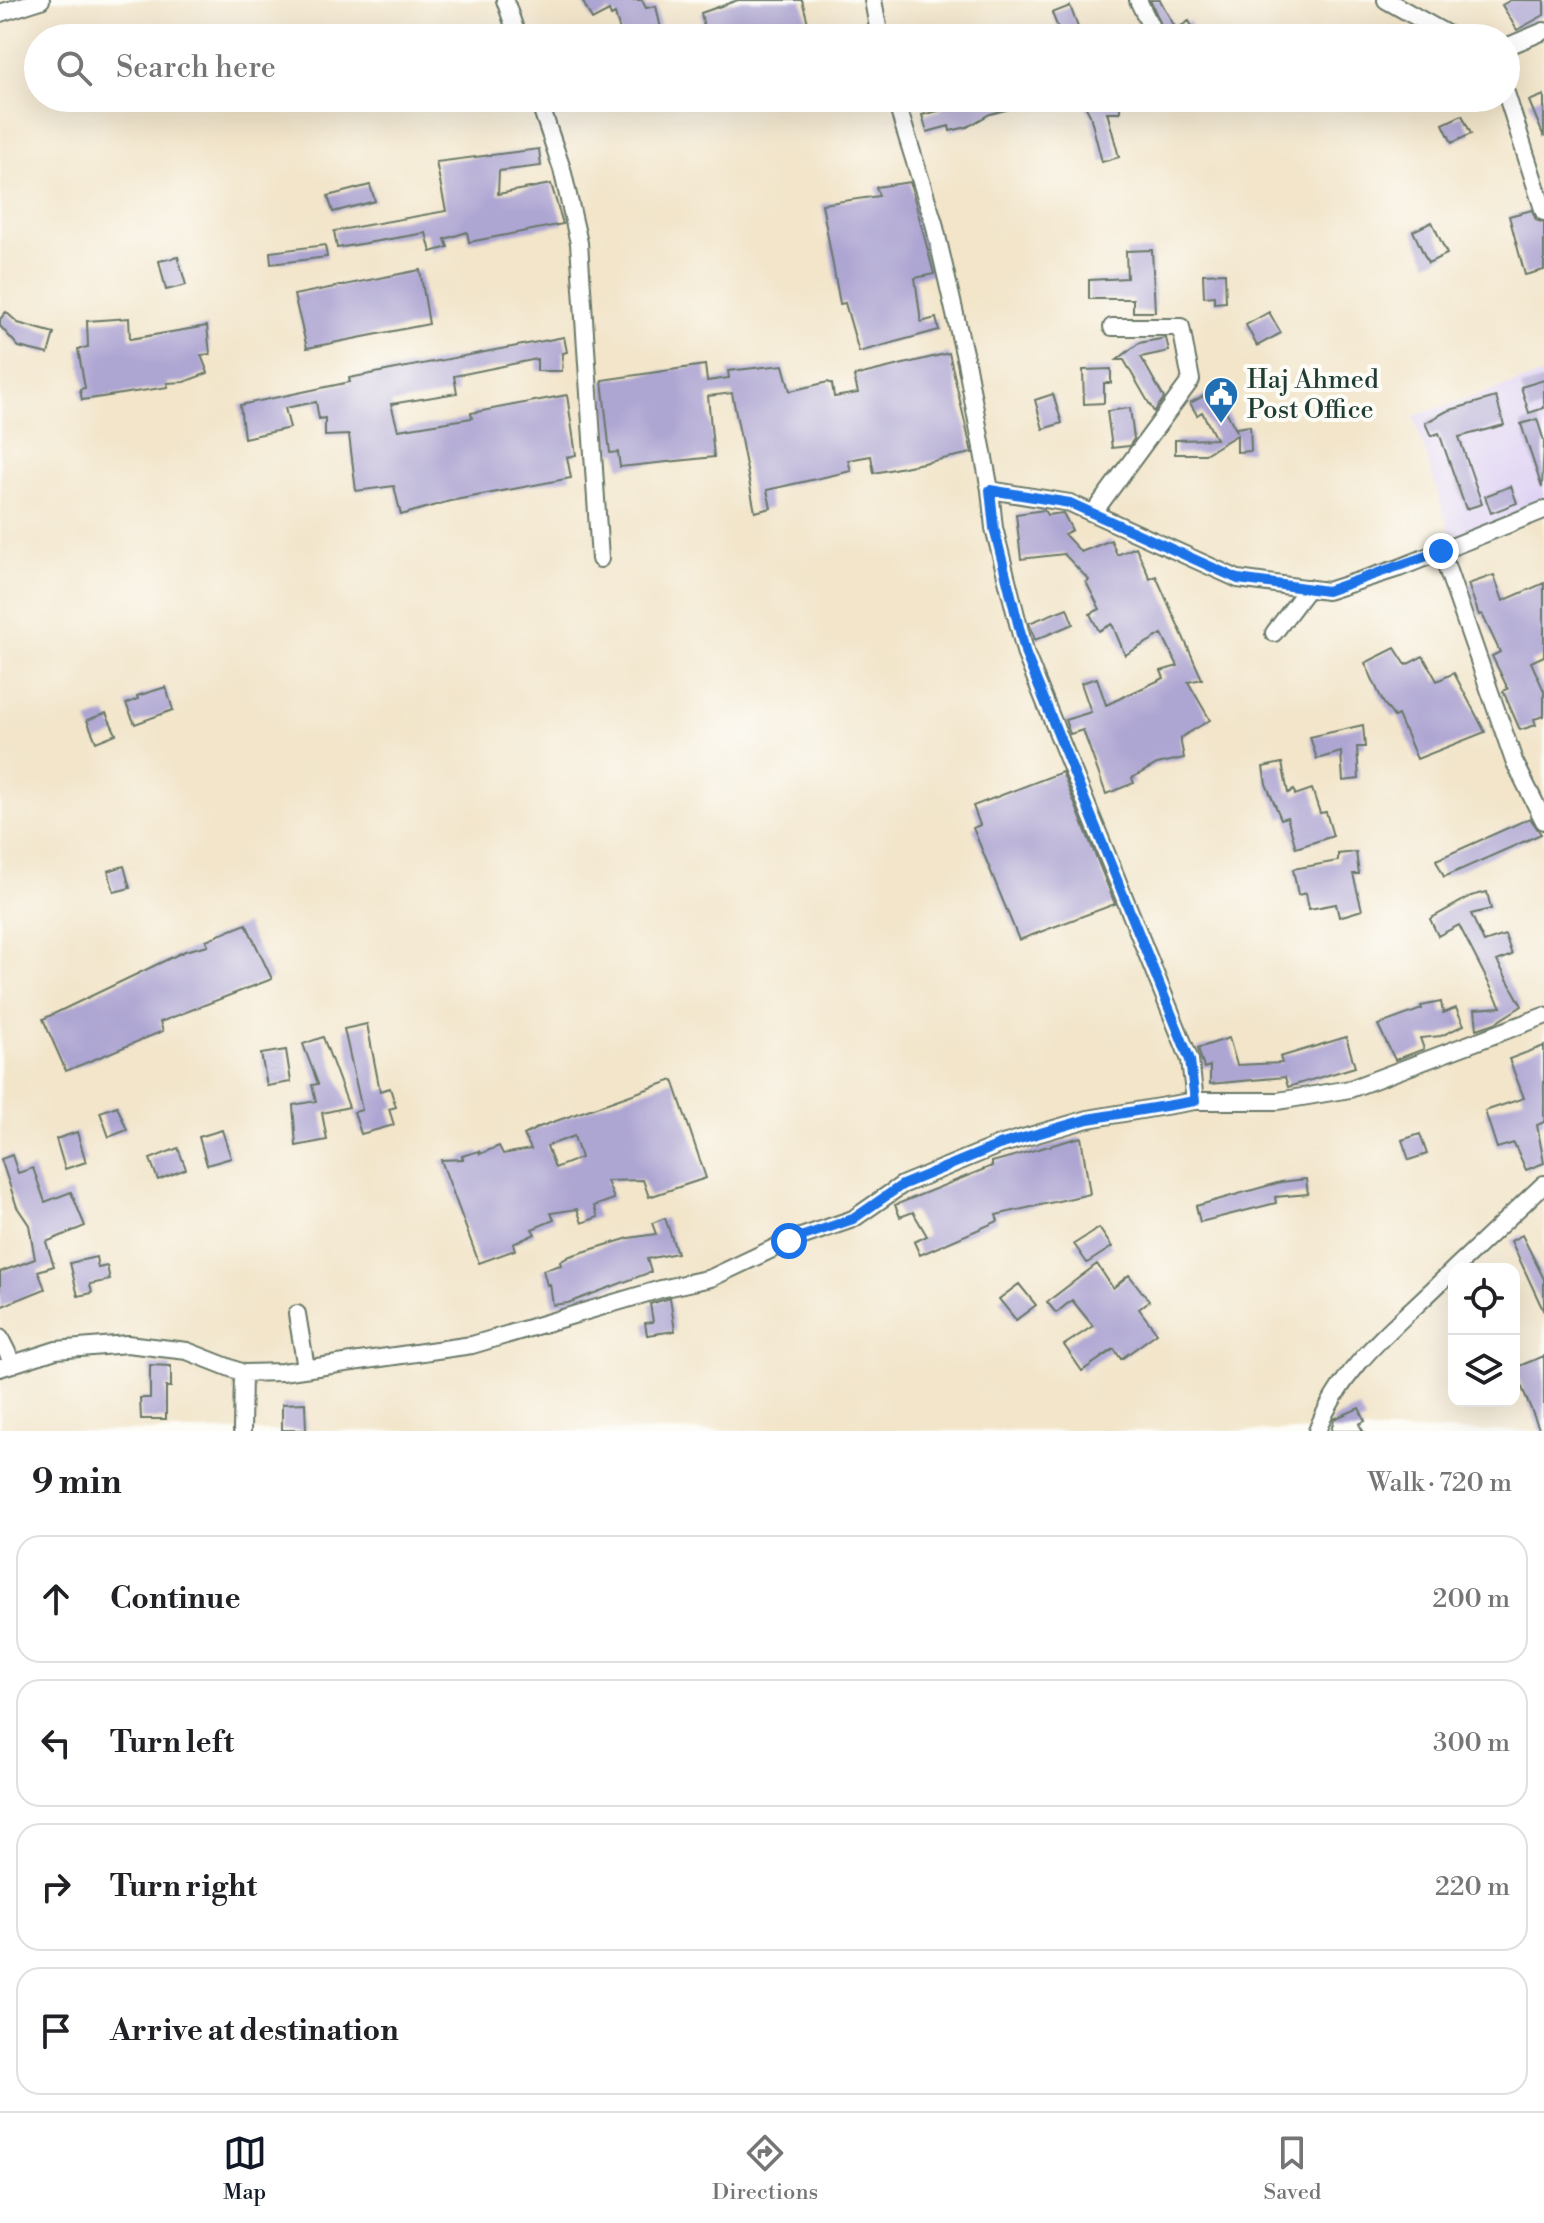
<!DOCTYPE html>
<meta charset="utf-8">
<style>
:root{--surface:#fff;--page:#f6f6f6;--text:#202124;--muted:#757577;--line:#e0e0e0;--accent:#111827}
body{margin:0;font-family:"Libre Bodoni",serif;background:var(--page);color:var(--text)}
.controls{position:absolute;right:24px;bottom:24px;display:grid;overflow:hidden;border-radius:16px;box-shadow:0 8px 32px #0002}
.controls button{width:72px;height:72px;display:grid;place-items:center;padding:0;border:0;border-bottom:2px solid var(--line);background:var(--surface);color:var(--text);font:40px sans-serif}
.stop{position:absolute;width:24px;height:24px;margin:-18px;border:6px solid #1a73e8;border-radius:50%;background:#fff}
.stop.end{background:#1a73e8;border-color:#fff;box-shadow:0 2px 8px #0008}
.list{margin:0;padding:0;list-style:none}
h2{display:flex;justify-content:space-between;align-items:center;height:104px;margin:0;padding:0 32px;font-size:34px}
h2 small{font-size:26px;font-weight:400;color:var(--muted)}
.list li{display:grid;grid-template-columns:52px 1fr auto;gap:24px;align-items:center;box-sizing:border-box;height:128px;margin:0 16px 16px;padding:0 16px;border:2px solid var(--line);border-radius:24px}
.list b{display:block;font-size:30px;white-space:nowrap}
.list em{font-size:26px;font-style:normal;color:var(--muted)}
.icon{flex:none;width:44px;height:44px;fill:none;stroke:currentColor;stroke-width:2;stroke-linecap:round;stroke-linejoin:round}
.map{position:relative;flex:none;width:1544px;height:1431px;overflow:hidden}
.search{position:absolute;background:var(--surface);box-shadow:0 8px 32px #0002;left:24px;right:24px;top:24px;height:88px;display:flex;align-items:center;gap:20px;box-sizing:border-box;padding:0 28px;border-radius:44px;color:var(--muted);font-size:30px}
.sheet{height:680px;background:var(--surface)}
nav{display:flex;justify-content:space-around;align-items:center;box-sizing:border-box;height:112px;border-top:2px solid var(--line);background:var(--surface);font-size:22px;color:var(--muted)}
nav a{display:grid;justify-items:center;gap:4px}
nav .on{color:var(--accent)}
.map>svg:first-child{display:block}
.built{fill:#e0d4f4}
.building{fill:#ada5d2;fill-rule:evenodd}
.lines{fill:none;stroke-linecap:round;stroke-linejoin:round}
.minor-casing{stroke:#697868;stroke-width:20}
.minor{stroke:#fff;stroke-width:16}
.route{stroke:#1a73e8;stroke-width:10}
.labels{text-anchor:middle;stroke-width:8;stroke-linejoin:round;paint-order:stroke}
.poi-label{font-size:26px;fill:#1f3d34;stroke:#fdfcf7;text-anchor:start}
</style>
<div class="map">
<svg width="1544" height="1431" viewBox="0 0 1544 1431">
<rect width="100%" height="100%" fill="#fdfcf7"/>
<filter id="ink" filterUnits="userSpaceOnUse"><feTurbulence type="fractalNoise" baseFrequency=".0125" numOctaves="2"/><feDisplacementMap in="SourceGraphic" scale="16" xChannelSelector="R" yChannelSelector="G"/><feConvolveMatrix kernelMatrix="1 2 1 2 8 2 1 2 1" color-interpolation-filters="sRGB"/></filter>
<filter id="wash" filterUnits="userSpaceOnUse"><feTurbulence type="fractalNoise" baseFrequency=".006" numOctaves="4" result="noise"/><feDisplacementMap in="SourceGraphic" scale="32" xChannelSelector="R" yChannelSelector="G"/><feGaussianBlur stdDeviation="1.8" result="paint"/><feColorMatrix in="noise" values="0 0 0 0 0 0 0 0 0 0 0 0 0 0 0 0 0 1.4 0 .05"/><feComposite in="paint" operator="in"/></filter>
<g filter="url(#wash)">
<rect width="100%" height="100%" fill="#f2e5ca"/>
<path class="built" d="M1544 374V510L1454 546 1414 416Z"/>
<g id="blocks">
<path class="building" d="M582 0H642L646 8 656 6 663 38H622L615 14 611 16 609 11 592 20Z
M738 0H802L812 38H706L701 13Z
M1150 0H1160L1176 29 1189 21 1199 38H1167Z
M1511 0H1544V15L1517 30 1502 5Z
M1070 6 1082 38H1062L1052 13Z
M1544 95V137L1529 101Z
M939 98H1008L1010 109 990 114 967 127 950 131 949 126 927 132 922 115 942 110Z
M1081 98H1120V112H1107L1119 157 1102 162 1090 115Z
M1462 115 1471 134 1452 143 1443 124Z
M539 149 541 166 499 171 498 194 551 184 563 224 469 242 467 232 445 239 448 247 431 252 426 233 337 248 334 231 446 211 436 162Z
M910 182 934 274 915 278 921 322 936 318 939 330 859 352 845 303 840 304 822 204 879 196 876 187Z
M370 185 375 201 333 212 328 196Z
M1532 210 1536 220 1544 223V270L1525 275 1509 216Z
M1432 222 1447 254 1428 263 1413 231Z
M325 245 327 257 271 264 270 252Z
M1152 250 1155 312H1133V299H1089V280L1127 278 1126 251Z
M178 257 186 285 166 290 159 261Z
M420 270 429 324 307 348 294 295Z
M1225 273 1226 302 1214 303V296L1204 297 1203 274Z
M6 312 18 323 54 333 48 354 19 347 0 326V319Z
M1269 312 1281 333 1257 346 1246 325Z
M129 318 130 339 207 326 210 354 201 355 208 373 184 382 167 383 168 387 82 400 80 389 85 388 78 349 88 347 87 321Z
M564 337 567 352 563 353 562 371H537V359L454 376 457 393 391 404 398 430 472 418 471 413 567 395 576 455 567 457 571 478 450 501 401 515 394 486 356 491 349 435 325 436V418L319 419 316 402 285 408 290 428 244 438 240 405 350 382 349 378Z
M1166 338 1169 351 1141 357 1164 398 1154 412 1124 360H1117L1139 343Z
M949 353 972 453 874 473 871 456 848 460 851 471 767 490 771 508 755 512 732 393 708 396 714 457 620 467 618 452 610 453 602 380 705 365 707 381 729 378 728 371 783 365 790 391 828 382 832 384 834 397 858 393 854 376Z
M1111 369V383H1104V403L1084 404 1083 370Z
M1544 380V408L1529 413 1521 387Z
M1215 390 1237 432 1236 428 1250 426 1251 451 1237 452V435L1205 454H1175V440L1216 439 1202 412 1197 415 1190 403Z
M1053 394 1062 423 1043 429 1035 400Z
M1496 397 1504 425 1459 437 1482 504 1466 509 1439 433 1431 436 1425 423 1447 411Z
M1130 408 1134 439 1129 446 1112 448 1107 411Z
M1537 419 1544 441 1542 488 1521 424Z
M1511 486 1517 503 1491 513 1485 496Z
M1044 510 1047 515 1063 513 1072 530 1064 534 1081 552 1111 540 1117 555 1136 547 1150 579 1156 576 1202 679 1188 682 1210 720 1180 738 1184 758 1157 764 1132 778 1134 783 1106 794 1083 730 1070 734 1065 720 1091 712 1081 683 1097 678 1106 705 1164 678 1161 671 1178 666 1162 634 1125 655 1112 624 1099 631 1090 614 1100 609 1086 582 1089 580 1064 554 1021 559 1016 514Z
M1494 575 1503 601 1544 583V656L1531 662 1544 691V716L1534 719 1536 725 1520 730 1503 691 1508 689 1492 656 1500 652 1482 614 1479 615 1468 584Z
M1067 608 1073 624 1035 640 1029 623Z
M1395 648 1406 665 1423 656 1437 681 1454 673 1485 732 1417 759 1398 715 1394 717 1383 702 1365 663Z
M166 687 173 710 135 724 126 704 138 699 137 696Z
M106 713 116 734 96 742 87 720Z
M1363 725 1365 747H1357L1359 779 1343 781 1341 752 1317 759 1310 737Z
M1282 763 1288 793 1294 790 1295 795 1312 789 1320 813 1326 812 1333 836 1296 848 1287 817 1281 819 1266 784 1263 767Z
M1062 772 1115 904 1019 940 973 828 980 825 973 806Z
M1530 818 1541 834 1444 877 1436 860Z
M1356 852 1359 874H1353L1362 910 1339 917 1336 904 1309 909 1306 893 1298 895 1293 869 1338 861V854Z
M124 866 130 888 114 892 108 871Z
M1487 892 1491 909 1471 914 1484 942 1505 935 1512 955 1497 961 1522 1006 1495 1023 1477 1029 1475 1009 1501 1007 1459 925 1438 936 1430 919 1471 896Z
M246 924 272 979 160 1022 163 1031 66 1071 43 1019 185 951 208 945 206 940Z
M1441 1002 1443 1013 1456 1008 1464 1025 1441 1036 1420 1038 1424 1049 1395 1060 1378 1025 1422 1009 1421 1006Z
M367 1024 380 1091 390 1088 396 1107 389 1109 394 1125 361 1134 354 1112 362 1110 344 1029Z
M323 1037 349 1107 322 1113 327 1140 296 1146 293 1105 316 1101 312 1085 318 1084 303 1044Z
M1346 1037 1355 1067 1288 1087 1285 1077 1210 1084V1066L1204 1068 1198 1048 1229 1038 1237 1065 1282 1063 1280 1057Z
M1544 1046V1122L1537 1125 1544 1163 1526 1170 1514 1143 1497 1148 1485 1111 1524 1098 1509 1059Z
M286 1050 291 1082 267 1086 261 1054Z
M673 1080 706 1178 649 1197 643 1180 607 1181 614 1199 594 1206 598 1217 582 1223 577 1209 551 1213 554 1220 532 1229 535 1234 513 1244 515 1250 479 1263 441 1160 463 1159 462 1156 479 1151 480 1154 499 1146 503 1154 531 1149 524 1135 539 1127ZM574 1136 581 1158 555 1168 547 1146Z
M117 1106 127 1130 109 1137 100 1112Z
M222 1130 231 1158 207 1165 199 1137Z
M77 1132 86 1162 65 1169 56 1139Z
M1420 1134 1427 1154 1409 1160 1402 1140Z
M1081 1137 1090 1194 996 1215 998 1221 920 1255 914 1242 927 1236 913 1212 900 1217 895 1205 992 1166V1162Z
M178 1148 186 1169 158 1180 150 1159Z
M12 1155 18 1173 33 1168 45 1202 71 1192 85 1226 46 1242 54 1266 38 1271 45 1289 0 1307V1272L35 1259 29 1225 17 1207 1 1159Z
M1306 1179 1308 1194 1275 1197 1276 1203 1200 1222 1196 1206 1281 1182Z
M665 1218 677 1253 647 1259 651 1272 568 1303 553 1305 550 1284 547 1285 543 1270 561 1265 560 1262 570 1256 629 1238 656 1234 652 1223Z
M1099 1228 1112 1247 1087 1263 1074 1244Z
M1522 1235 1544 1279V1312L1511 1241Z
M96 1257 98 1268 107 1266 110 1280 90 1284 92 1293 78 1296 70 1263Z
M1097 1264 1113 1288 1129 1275 1149 1301 1139 1309 1157 1333 1121 1359 1114 1349 1082 1371 1064 1345 1093 1326 1072 1300 1056 1313 1047 1302Z
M1019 1284 1036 1305 1016 1320 999 1299Z
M670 1298 675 1331 647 1335 645 1323 653 1322 650 1304Z
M1544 1356V1431H1540L1514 1368Z
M150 1365 171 1366V1387H166V1419H141L140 1398H150Z
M305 1403 306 1430H282V1404Z
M1359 1408 1365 1421 1359 1424 1363 1431H1331L1334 1419Z"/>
</g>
</g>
<g filter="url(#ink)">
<use href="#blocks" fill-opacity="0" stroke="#697868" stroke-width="2"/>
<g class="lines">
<g class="minor-casing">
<path id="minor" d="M505 0 518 38
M873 0 880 38
M1138 0 1156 38
M1386 0 1454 38
M0 13 41 0
M1506 47 1544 31
M1506 93 1544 212
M538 98 562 169 579 243 600 559
M895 98 934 223 966 362 990 490 994 528 1026 655 1190 1060 1195 1101
M990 490 1070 503 1238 579 1327 591 1399 568 1544 510
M1094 512 1191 380 1181 327H1112
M1441 551 1514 761 1544 821
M1274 633 1308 588
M1454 1269 1544 1184
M297 1314 306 1368
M0 1338 13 1364
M0 1368 56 1350 127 1344 187 1351 243 1373 282 1372 472 1345 661 1289 711 1278 789 1241 853 1219 902 1185 999 1145 1088 1119 1195 1101H1278L1350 1089 1544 1016
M242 1431 243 1373
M1317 1431C1343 1362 1404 1320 1454 1269"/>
</g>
<use href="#minor" class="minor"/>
</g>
</g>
<g class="lines" filter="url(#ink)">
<path class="route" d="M789 1241 853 1219 902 1185 999 1145 1088 1119 1195 1101 1190 1060 1026 655 994 528 990 490 1070 503 1238 579 1327 591 1441 551"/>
</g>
<defs>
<g id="civic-pin" transform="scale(1.8)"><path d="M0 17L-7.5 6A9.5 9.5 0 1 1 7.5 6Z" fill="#1f6fb2" stroke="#fdfcf7"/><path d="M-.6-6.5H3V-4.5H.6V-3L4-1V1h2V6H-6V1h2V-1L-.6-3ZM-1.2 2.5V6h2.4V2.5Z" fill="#fff"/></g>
</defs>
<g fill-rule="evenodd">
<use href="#civic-pin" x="1221" y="394"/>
</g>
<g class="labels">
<g class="poi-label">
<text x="1247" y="388">Haj Ahmed<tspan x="1247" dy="30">Post Office</tspan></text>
</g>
</g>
</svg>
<div class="controls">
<button><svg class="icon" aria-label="locate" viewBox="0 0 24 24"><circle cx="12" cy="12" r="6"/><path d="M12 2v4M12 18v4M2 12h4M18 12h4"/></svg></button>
<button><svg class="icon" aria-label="layers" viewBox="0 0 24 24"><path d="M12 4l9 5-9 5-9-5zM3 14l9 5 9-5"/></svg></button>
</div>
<div class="stop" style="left:789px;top:1241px"></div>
<div class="stop end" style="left:1441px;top:551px"></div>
<div class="search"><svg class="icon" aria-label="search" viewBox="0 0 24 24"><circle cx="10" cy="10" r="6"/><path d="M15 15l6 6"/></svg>Search here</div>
</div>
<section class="sheet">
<h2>9 min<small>Walk · 720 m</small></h2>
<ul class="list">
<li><svg class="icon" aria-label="ahead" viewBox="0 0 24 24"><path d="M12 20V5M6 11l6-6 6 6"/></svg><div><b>Continue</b></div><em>200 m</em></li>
<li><svg class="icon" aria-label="left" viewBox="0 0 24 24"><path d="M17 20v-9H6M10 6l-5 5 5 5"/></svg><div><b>Turn left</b></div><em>300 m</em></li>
<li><svg class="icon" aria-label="right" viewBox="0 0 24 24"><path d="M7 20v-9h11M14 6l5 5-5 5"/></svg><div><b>Turn right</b></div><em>220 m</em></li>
<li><svg class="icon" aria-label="arrive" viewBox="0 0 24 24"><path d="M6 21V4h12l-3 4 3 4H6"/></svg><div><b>Arrive at destination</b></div></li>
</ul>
</section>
<nav>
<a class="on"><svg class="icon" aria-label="map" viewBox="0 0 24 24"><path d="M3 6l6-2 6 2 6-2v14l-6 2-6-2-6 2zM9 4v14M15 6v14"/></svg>Map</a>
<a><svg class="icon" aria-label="directions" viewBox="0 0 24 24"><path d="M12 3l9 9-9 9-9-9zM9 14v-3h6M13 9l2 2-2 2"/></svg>Directions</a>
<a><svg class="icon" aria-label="saved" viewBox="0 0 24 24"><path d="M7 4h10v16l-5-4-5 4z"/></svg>Saved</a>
</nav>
